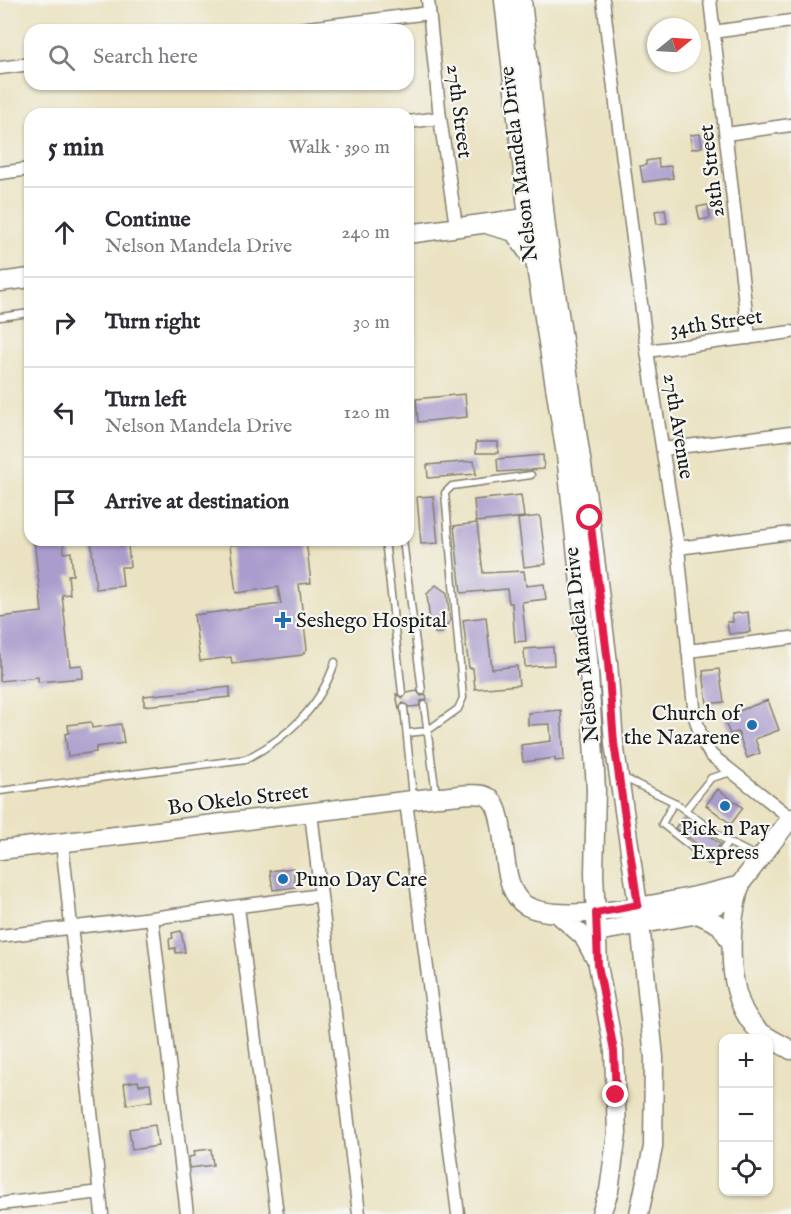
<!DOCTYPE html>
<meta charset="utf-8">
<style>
:root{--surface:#fff;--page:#f7f7f7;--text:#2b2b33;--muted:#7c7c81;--line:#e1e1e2}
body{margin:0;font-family:"IM FELL English",serif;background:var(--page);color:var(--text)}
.controls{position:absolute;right:18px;bottom:18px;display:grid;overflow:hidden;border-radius:12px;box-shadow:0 2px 4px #0004}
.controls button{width:54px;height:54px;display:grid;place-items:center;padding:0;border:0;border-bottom:2px solid var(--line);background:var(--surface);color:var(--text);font:30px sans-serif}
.compass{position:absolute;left:647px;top:18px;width:54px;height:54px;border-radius:50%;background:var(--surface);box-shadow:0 2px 4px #0004;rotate:72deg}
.stop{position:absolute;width:18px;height:18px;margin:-14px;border:4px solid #e11d48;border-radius:50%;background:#fff}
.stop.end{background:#e11d48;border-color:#fff;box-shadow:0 2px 6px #0008}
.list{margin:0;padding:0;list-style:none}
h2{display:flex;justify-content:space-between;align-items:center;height:78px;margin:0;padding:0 24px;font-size:26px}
h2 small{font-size:20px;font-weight:400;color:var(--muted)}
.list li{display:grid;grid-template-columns:39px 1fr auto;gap:18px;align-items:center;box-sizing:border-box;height:90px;padding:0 24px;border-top:2px solid var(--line)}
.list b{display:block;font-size:22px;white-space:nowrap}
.list p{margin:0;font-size:20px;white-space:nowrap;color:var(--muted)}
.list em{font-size:20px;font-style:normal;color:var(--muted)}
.icon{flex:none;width:33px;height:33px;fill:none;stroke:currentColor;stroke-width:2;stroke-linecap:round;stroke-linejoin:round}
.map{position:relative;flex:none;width:791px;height:1214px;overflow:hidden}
.search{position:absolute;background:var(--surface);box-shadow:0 2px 4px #0004;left:24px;top:24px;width:390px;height:66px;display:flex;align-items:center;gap:15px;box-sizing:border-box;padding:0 21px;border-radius:18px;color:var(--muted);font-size:22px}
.panel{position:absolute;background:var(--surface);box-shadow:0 2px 4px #0004;left:24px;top:108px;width:390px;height:438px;border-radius:18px}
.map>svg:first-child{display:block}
.building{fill:#aa9dcd}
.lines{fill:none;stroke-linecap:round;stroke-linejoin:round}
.lane-casing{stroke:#837f6e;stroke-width:9}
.street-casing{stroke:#837f6e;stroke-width:15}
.secondary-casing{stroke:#837f6e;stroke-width:21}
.lane{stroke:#fff;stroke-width:6}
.street{stroke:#fff;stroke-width:12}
.secondary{stroke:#fff;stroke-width:18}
.route{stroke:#e11d48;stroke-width:8}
.poi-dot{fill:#1f6fb2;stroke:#f6f6f2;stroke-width:2}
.labels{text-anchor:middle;stroke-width:4.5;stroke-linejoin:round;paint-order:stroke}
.street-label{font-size:21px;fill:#1c1c1c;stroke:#f6f6f2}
.poi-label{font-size:21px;fill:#1c1c1c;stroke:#f6f6f2;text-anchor:start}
</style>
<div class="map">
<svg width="791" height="1214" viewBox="0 0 791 1214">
<rect width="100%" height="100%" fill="#f6f6f2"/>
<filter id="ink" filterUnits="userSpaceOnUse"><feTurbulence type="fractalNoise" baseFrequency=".0167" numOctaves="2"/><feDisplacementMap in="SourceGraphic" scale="12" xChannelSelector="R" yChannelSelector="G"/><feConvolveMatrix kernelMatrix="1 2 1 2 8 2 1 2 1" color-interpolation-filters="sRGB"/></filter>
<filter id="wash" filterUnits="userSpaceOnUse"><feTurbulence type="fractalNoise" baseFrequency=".008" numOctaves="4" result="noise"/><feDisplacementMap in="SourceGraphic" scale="24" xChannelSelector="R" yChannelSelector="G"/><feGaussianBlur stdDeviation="1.35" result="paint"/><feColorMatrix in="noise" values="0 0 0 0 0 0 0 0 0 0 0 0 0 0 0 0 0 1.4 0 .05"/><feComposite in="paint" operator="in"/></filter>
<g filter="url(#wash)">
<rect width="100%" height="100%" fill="#eae2c1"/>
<g id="blocks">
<path class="building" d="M700 134 702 147 692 149 690 135Z
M658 159 659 167 671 166 673 178 643 182 640 166 646 165V161Z
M708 205 710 218 700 220 697 207Z
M665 209 667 223 657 224 655 211Z
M465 394 467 417 418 422 416 399Z
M476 442H498V453H476Z
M543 455 544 469 498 472 497 459Z
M474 461 476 474 428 478 427 465Z
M521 495 524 517 476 522 474 500Z
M433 496 438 543 421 544 417 497Z
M540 516 546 564 524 567 518 519Z
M477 523 483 573 524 571 526 586 544 584 546 599 522 602 526 641 515 642 512 603H509L507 589 461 593 454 526Z
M34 540H63L64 553 71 552 73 575H68L70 594 62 595 70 666 82 665 83 678 38 682V677L0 681V617L42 612Z
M91 540H119L120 546 128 545 130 567H121L123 586 96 589Z
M281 540H306L311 583 299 584 307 649 302 655 232 664 231 657 200 661 194 615 281 604 278 587 236 593 230 545Z
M436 585 447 593 450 621 442 633H435L434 624H430L427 594Z
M748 612 750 632 729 634 727 622H733L732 614Z
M486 617 492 669 517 666 519 685 475 689 473 668H469L463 620Z
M553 647 554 665 525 667 524 649Z
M719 669 724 702 707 704 703 671Z
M230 687V697L144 706V696Z
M417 691 421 696 426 695 427 700 421 701 419 706 409 707 403 703 399 709 396 694 403 698 407 693Z
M768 700 779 730 755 739 760 753 747 758 738 732 730 734 724 720 732 717 731 714Z
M561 710 564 760 555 761V758L523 762 521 745 551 741 550 724 528 725V713Z
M91 722 92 728 121 724 124 743 96 747V752L68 756 65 734 69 733 68 725Z
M718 789 743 808 731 824 706 805Z
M684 817 720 844 713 855 675 828Z
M293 868 295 887 273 890 270 871Z
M181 931 185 952 176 953 175 948 170 949 169 939 173 938 172 933Z
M138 1081 139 1085 150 1084 152 1101 127 1105 124 1083Z
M155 1125 158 1146 132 1150 129 1129Z
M211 1149 213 1165 190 1168 189 1157 195 1156 194 1151Z"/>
</g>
</g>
<g filter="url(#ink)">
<use href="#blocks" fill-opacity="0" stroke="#837f6e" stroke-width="1.5"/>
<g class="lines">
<g class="lane-casing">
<path id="lane" d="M0 317 30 313
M385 540 402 693
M403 540 422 691
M424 705 436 794
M404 708 413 797
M407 733 427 731 458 709 463 698 445 493 452 486 531 475
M622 777 674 802 728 842 758 857
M0 791 246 759C288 737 320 708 335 662
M674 802 662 824 708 860H716L728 842
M686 809 711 778 732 772"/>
</g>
<g class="street-casing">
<path id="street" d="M428 0 440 118 456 226
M603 0 647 351 678 548 695 717 703 742 711 755 791 818
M710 0 749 338
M292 30 429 13
M713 32 791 21
M0 68 30 64
M408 122 440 118
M726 134 791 125
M0 173 30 169
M647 351 791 332
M663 449 791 433
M678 548 791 533
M688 651 791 638
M406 801 458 1214
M311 813 359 1214
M62 842 102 1214
M238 907 277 1214
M152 918 187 1214
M0 936 152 918 321 895
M0 1204 100 1192"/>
</g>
<g class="secondary-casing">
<path id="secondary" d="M504 0 528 217 566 455 588 657 596 790 594 873 598 965 614 1051 617 1133 609 1191 601 1214
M522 0 546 227 590 518 608 663 614 743 638 905 654 1057 653 1147 639 1214
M489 225 514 232 531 257
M408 234 540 216
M0 282 30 278
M0 850 437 797C451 797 469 792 483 795 514 802 493 885 525 905 562 928 697 897 741 885
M739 889C729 930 724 999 759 1031 768 1038 781 1044 791 1050
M558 914 583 936 595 958
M698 914 720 925 730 941
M597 932 693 915 728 900 791 818"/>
</g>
<use href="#lane" class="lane"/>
<use href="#street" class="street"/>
<use href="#secondary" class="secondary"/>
</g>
</g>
<g class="lines" filter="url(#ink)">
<path class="route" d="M590 518 608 663 614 743 638 905 596 913 598 965 614 1051 616 1095"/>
</g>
<g class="poi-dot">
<path d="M280 611h6v6h6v6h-6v6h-6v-6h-6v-6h6z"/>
<circle cx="752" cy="725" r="6"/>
<circle cx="725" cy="806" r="6"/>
<circle cx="283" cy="879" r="6"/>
</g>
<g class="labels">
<g class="street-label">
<text transform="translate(460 111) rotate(83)" y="7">27th Street</text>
<text transform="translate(518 164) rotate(-97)" y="7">Nelson Mandela Drive</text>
<text transform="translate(711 171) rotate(-97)" y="7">28th Street</text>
<text transform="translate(716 322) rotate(-8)" y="7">34th Street</text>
<text transform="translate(679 426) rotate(81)" y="7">27th Avenue</text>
<text transform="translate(581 645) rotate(-96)" y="7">Nelson Mandela Drive</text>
<text transform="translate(238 799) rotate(-7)" y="7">Bo Okelo Street</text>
</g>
<g class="poi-label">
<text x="296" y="627">Seshego Hospital</text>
<text x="740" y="720" text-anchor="end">Church of<tspan x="740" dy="24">the Nazarene</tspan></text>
<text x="725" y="835" text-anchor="middle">Pick n Pay<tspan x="725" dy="24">Express</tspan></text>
<text x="295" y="886">Puno Day Care</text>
</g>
</g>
</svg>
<div class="controls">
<button>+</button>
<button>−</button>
<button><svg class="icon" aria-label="locate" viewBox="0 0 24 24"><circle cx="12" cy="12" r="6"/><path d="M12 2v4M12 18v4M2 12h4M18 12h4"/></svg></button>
</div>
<svg class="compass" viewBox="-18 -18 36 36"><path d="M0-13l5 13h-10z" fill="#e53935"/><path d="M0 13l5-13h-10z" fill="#7c7c81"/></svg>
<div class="stop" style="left:590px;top:518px"></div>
<div class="stop end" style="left:616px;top:1095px"></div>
<div class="search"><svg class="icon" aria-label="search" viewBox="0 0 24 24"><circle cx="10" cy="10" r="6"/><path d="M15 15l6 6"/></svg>Search here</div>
<section class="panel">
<h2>5 min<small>Walk · 390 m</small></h2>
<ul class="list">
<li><svg class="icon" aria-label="ahead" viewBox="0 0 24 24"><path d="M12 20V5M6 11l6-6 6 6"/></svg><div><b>Continue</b><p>Nelson Mandela Drive</p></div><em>240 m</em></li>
<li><svg class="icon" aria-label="right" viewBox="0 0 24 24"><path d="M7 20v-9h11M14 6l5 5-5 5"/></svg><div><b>Turn right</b></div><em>30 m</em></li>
<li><svg class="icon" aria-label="left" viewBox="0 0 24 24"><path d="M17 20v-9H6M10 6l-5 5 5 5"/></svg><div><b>Turn left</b><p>Nelson Mandela Drive</p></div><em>120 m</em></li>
<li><svg class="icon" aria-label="arrive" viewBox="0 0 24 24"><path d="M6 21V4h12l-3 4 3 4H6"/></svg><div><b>Arrive at destination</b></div></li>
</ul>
</section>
</div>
